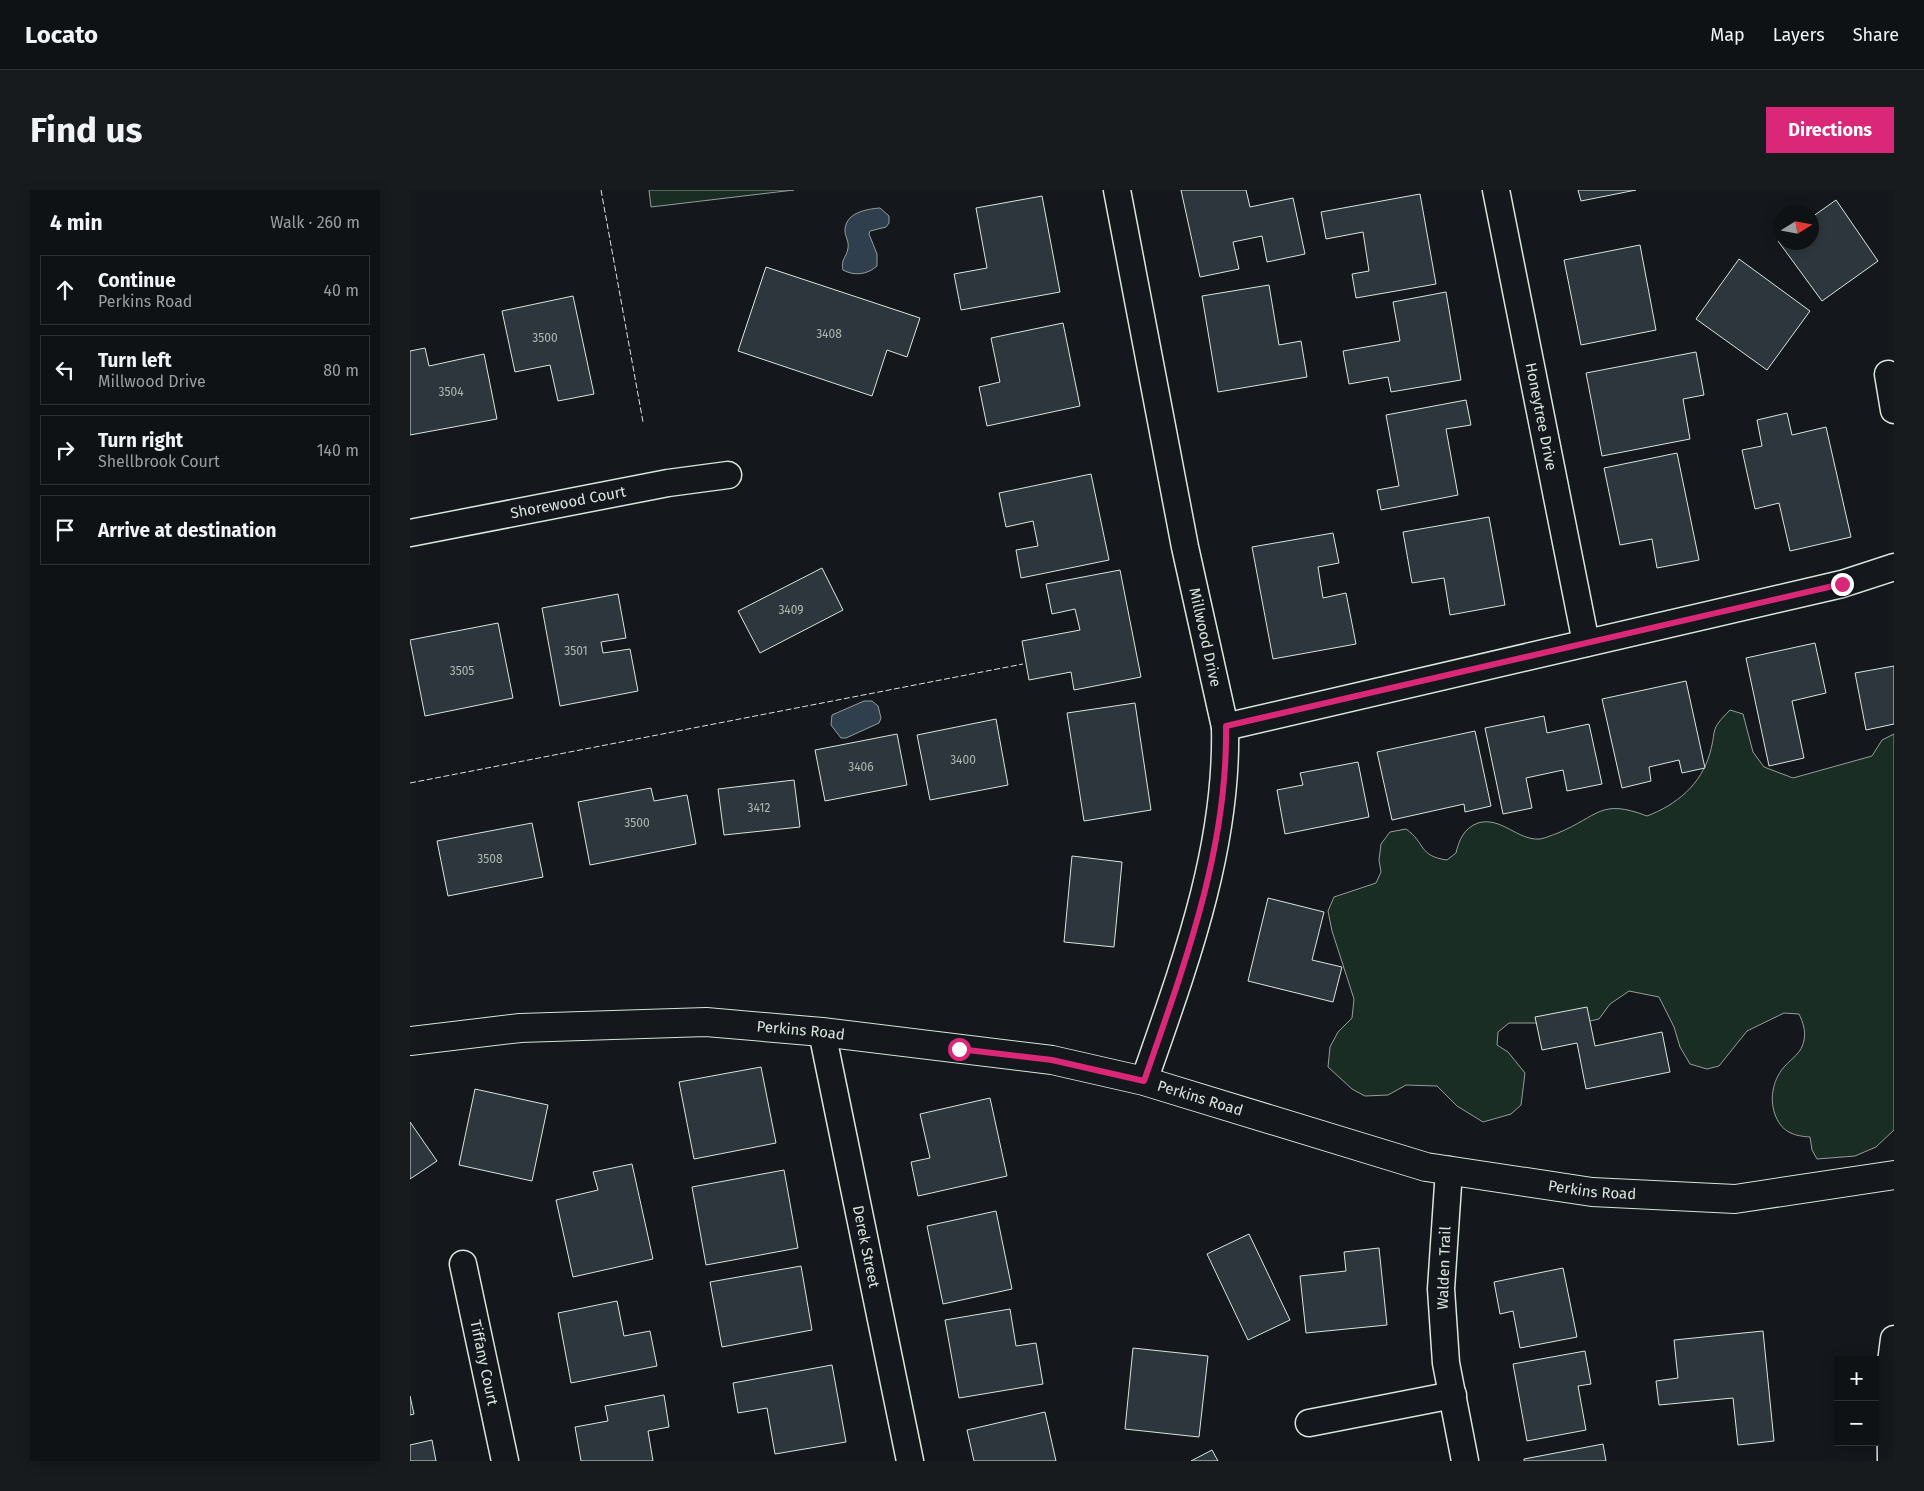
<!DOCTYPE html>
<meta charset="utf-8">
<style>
:root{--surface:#0f1215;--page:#181b1e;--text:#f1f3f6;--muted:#9b9ea0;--line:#2f3234;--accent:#db2777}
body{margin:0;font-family:"Fira Sans",sans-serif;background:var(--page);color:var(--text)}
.controls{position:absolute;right:15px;bottom:15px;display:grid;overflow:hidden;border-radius:0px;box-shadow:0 2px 12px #0003}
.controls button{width:45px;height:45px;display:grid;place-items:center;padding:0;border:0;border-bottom:1px solid var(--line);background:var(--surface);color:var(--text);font:25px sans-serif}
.compass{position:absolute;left:1364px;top:15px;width:45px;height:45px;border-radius:50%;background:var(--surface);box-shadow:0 2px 12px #0003;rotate:79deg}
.stop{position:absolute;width:15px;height:15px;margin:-11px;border:4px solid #db2777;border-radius:50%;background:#fff}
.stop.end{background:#db2777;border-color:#fff;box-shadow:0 1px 5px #0008}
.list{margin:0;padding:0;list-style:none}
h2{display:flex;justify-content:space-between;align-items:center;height:65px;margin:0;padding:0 20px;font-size:21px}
h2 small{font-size:16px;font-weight:400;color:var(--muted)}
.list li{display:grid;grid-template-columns:32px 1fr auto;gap:15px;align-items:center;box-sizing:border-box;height:70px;margin:0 10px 10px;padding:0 10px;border:1px solid var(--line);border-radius:0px}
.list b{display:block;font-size:19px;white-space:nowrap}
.list p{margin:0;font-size:16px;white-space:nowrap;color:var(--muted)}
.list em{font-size:16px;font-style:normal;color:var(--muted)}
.icon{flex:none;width:28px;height:28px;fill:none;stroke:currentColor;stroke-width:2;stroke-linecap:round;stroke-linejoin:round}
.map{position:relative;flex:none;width:1484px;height:1271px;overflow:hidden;border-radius:0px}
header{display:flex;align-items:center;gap:30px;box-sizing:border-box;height:70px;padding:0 25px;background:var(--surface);border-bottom:1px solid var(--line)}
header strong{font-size:24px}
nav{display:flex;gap:28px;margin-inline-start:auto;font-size:18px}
.intro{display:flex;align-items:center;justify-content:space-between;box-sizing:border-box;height:120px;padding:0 30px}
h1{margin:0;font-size:35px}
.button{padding:12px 22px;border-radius:0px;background:var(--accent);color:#fff;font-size:18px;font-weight:700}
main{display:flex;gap:30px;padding:0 30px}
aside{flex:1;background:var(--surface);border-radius:0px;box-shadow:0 2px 12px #0003}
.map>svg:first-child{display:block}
.green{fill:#1a2d24;stroke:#939e99}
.water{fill:#2f3f4d;stroke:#939e99}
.building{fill:#2c363c;stroke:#d8e6dc}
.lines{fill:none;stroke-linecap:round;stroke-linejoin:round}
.minor-casing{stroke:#d8e6dc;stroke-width:29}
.secondary-casing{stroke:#d8e6dc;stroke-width:30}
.minor{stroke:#14181c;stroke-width:26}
.secondary{stroke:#14181c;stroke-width:28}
.fence{stroke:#d8e6dc;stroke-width:1;stroke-dasharray:6 2.5;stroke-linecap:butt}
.route{stroke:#db2777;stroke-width:6}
.labels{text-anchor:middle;stroke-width:4;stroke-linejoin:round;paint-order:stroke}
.number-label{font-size:12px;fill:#adbab4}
.street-label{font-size:15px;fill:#d8e6dc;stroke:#14181c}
</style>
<header>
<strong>Locato</strong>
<nav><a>Map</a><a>Layers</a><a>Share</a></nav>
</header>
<div class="intro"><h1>Find us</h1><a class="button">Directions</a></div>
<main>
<aside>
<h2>4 min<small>Walk · 260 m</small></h2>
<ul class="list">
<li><svg class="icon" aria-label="ahead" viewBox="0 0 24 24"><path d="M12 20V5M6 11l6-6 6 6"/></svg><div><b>Continue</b><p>Perkins Road</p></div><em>40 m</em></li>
<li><svg class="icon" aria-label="left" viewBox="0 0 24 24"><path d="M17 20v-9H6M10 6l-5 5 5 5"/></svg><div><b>Turn left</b><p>Millwood Drive</p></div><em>80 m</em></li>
<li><svg class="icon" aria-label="right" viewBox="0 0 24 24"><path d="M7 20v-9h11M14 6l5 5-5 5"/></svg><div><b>Turn right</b><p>Shellbrook Court</p></div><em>140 m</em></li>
<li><svg class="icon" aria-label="arrive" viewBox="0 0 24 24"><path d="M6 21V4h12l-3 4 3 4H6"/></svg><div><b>Arrive at destination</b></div></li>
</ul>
</aside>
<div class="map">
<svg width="1484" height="1271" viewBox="0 0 1484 1271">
<rect width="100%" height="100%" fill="#14181c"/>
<path class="green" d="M239 0H384L241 17Z
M1320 520 1333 524 1343 562 1354 577 1383 588 1462 566 1472 550 1484 544V940L1466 957 1445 966 1407 969 1402 960 1400 947C1385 946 1373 943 1366 927 1359 911 1362 891 1374 877 1382 868 1392 863 1394 850 1396 842 1393 832 1389 824L1374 823 1337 841 1309 876 1297 879 1280 874 1270 857 1264 837 1249 807 1219 801 1200 814 1189 829 1171 833H1099L1088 842 1087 855 1098 862 1115 883 1111 915 1101 924 1073 932 1047 916 1027 896 996 895 978 905 955 906 942 899 918 877 920 857 928 842 942 828 944 809 922 741 918 721 924 707 966 693 971 682 969 670 971 654 980 642 996 639C1016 653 1008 666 1037 670L1046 663C1049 650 1054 638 1068 633 1091 626 1108 651 1130 649 1136 648 1142 645 1148 643 1189 626 1190 608 1237 626 1266 615 1291 595 1300 563 1307 538 1299 541 1320 520Z"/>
<path class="water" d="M470 18 479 26V33L476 37 460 41 459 44 467 64V76C457 85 444 86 433 80 430 70 437 67 438 58 439 52 436 48 435 42 434 23 456 19 470 18Z
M454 511H462L468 516 471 528 469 533 436 548H431L421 535 422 525Z"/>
<path class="building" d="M771 0H836L840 17 883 8 895 64 857 72 852 46 823 52 829 79 790 87Z
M1168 0H1226L1171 11Z
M1010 4 1026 94 946 108 942 84 959 81 953 42 916 49 911 22Z
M632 6 650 102 551 120 544 84 577 78 566 18Z
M1426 10 1468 71 1412 111 1368 51 1372 49V52H1402V27Z
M1230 55 1246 140 1171 155 1154 70Z
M1329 69 1400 121 1357 180 1286 129Z
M356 77 510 128 497 167 477 160 462 206 328 161Z
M859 95 869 155 891 151 897 187 808 202 792 106Z
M1036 102 1051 190 981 202 978 187 939 194 933 161 990 151 983 112Z
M163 106 184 204 148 211 140 175 105 182 92 121Z
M653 133 670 216 577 236 569 197 590 192 581 148Z
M15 158 19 176 74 164 87 229 0 245V161Z
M1286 162 1294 205 1273 209 1280 249 1192 266 1176 183Z
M1056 210 1061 235 1036 239 1048 305 971 320 967 300 989 296 976 225Z
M1377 223 1382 245 1416 237 1441 347 1380 361 1369 313 1345 319 1332 260 1352 256 1347 230Z
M1267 263 1289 370 1247 378 1242 349 1210 355 1194 278Z
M681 284 699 370 611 388 606 360 628 356 623 331 596 337 589 303Z
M1079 327 1095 415 1040 425 1034 388 1002 393 993 342Z
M923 343 929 373 908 377 913 408 936 403 946 454 863 469 842 357Z
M412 378 433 420 350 463 328 421Z
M710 380 731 487 664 500 661 482 619 490 612 451 670 440 665 419 642 424 636 394Z
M208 404 216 448 191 452 193 463 220 459 228 501 150 516 132 418Z
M88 433 103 508 15 526 0 450Z
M1405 453 1416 503 1382 511 1394 568 1359 576 1336 468Z
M1484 476V534L1456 540 1445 483Z
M1276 491 1295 578 1272 583 1269 570 1239 577 1241 591 1212 598 1192 509Z
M725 513 741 620 674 631 657 523Z
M1134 526 1137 543 1179 534 1192 594 1157 601 1153 580 1116 588 1122 618 1093 624 1075 538Z
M586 529 598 595 520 610 507 545Z
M1065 541 1081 616 1055 622 1054 614 982 630 967 562Z
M487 544 497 595 415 611 405 560Z
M948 572 959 627 875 644 867 600 893 595 890 583Z
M384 590 390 637 314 645 308 599Z
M241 598 244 611 277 605 286 654 180 675 168 612Z
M122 633 133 687 38 706 27 651Z
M662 666 712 672 704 757 654 752Z
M858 708 914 722 902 770 932 777 923 812 838 791Z
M1177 817 1185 856 1252 842 1260 882 1176 899 1167 853 1132 860 1125 827Z
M351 877 366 953 284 969 269 892Z
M65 899 138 915 122 991 49 975Z
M580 908 597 986 508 1006 501 972 520 968 510 924Z
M0 932 27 971 0 989Z
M222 974 243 1069 163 1087 146 1010 188 1000 183 982Z
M374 980 388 1058 296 1075 282 997Z
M586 1021 602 1099 533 1114 517 1036Z
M839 1044 880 1130 838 1150 797 1064Z
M969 1058 977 1135 896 1143 890 1086 936 1081 934 1062Z
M391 1076 402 1140 312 1157 300 1092Z
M1153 1078 1167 1147 1110 1158 1103 1121 1090 1124 1084 1092Z
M207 1111 214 1146 240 1141 247 1176 161 1193 148 1123Z
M600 1119 606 1156 626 1153 633 1194 549 1208 535 1130Z
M1353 1141 1364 1251 1328 1255 1323 1208 1249 1215 1246 1191 1268 1188 1264 1150Z
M723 1158 798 1166 789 1247 715 1239Z
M1175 1161 1181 1194 1168 1196 1176 1240 1117 1251 1103 1174Z
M422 1175 436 1252 365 1264 357 1218 328 1223 323 1193Z
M254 1205 259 1237 238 1241 243 1271H171L165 1237 198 1231 195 1216Z
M0 1206 4 1224 0 1225Z
M635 1222 646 1271H564L557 1240Z
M22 1250 26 1271H0V1255Z
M1193 1254 1196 1271H1114V1269Z
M802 1260 808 1271H781Z"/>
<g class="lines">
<g class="minor-casing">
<g id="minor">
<path id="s1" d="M707 0 775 357 815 537C818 660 774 776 734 891"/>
<path id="s2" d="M1086 0 1176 453"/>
<path d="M1478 184 1484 220"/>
<path id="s3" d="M0 343 258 293 318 285"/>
<path d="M815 537 1432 394 1484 377"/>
<path id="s4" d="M412 842 500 1271"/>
<path d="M1039 980 1031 1099 1036 1173 1055 1271"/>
<path id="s5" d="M53 1074 95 1271"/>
<path d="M899 1233 1043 1205"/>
<path d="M1481 1271 1480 1180 1484 1149"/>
</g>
</g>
<g class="secondary-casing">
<g id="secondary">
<path id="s6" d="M0 851 110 838 296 832 412 842 642 870 734 891 1016 977 1182 1002 1325 1009 1484 985"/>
</g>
</g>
<use href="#minor" class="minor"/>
<use href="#secondary" class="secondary"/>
<path class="fence" d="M191 0 233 232
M0 593 613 474"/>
</g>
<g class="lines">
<path class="route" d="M549 859 642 870 734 891C774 776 818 660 816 536L1432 394"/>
</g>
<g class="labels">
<g class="number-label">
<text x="419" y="148">3408</text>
<text x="135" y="152">3500</text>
<text x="41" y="206">3504</text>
<text x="381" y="424">3409</text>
<text x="166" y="465">3501</text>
<text x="52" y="485">3505</text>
<text x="553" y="574">3400</text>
<text x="451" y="581">3406</text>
<text x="349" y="622">3412</text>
<text x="227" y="637">3500</text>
<text x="80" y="673">3508</text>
</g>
<g class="street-label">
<text dy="5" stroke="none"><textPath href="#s2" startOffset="231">Honeytree Drive</textPath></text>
<text dy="5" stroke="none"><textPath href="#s3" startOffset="161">Shorewood Court</textPath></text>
<text dy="5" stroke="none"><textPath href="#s1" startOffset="456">Millwood Drive</textPath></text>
<text dy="5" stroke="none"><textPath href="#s6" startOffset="392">Perkins Road</textPath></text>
<text dy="5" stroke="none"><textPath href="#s6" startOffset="798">Perkins Road</textPath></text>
<text dy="5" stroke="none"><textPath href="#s6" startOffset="1202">Perkins Road</textPath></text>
<text dy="5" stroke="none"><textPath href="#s4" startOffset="219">Derek Street</textPath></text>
<text transform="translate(1034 1078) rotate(-88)" y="5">Walden Trail</text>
<text dy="5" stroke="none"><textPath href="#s5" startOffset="101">Tiffany Court</textPath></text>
</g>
</g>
</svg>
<div class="controls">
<button>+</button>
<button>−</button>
</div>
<svg class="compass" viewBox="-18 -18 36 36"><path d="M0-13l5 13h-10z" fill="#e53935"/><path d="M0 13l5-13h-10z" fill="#9b9ea0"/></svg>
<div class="stop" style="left:549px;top:859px"></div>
<div class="stop end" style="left:1432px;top:394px"></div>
</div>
</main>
